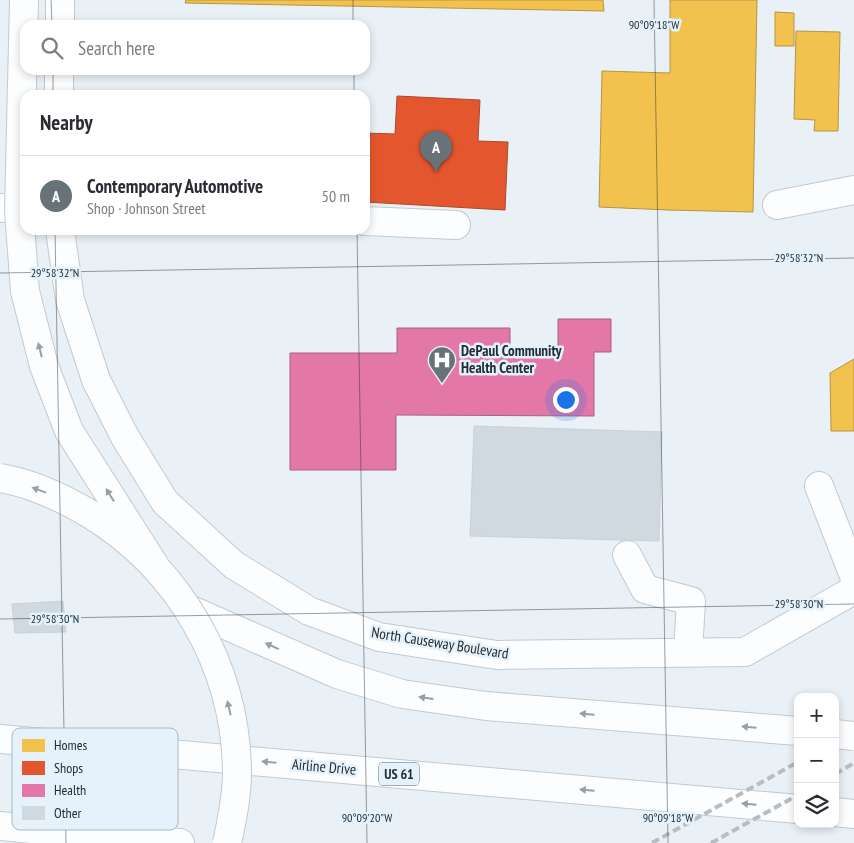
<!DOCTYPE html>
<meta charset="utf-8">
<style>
:root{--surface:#fff;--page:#f7f7f7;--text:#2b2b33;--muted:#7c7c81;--line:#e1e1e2;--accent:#677279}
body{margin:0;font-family:"PT Sans Narrow",sans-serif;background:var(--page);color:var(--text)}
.controls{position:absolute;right:15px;bottom:15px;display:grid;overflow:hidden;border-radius:10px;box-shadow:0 2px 8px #0003}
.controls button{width:45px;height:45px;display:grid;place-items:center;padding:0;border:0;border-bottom:1px solid var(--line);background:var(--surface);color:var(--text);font:25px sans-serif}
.you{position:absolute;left:565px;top:399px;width:18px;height:18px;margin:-12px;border:4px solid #fff;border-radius:50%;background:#1a73e8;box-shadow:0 0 0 8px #1a73e833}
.badge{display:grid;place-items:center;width:32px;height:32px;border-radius:50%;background:var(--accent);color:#fff;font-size:16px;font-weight:700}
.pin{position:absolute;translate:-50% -41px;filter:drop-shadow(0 1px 2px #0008)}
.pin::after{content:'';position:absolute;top:26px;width:18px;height:15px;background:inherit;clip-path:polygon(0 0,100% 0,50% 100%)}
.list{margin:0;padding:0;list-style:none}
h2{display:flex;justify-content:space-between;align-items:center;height:65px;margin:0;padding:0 20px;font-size:21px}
h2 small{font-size:16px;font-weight:400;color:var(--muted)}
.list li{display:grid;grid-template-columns:32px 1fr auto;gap:15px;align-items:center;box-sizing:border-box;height:80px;padding:0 20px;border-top:1px solid var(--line)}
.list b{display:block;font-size:19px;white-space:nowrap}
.list p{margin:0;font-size:16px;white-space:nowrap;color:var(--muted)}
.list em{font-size:16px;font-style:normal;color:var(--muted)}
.icon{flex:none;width:28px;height:28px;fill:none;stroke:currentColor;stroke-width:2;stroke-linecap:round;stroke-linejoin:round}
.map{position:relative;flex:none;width:854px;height:843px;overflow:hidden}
.search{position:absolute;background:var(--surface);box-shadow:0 2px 8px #0003;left:20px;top:20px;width:350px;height:55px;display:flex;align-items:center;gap:12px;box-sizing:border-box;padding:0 18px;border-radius:15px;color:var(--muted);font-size:19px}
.panel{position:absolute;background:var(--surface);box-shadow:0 2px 8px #0003;left:20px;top:90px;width:350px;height:145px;border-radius:15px}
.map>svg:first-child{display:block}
.homes{fill:#f2c14e;stroke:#b39547}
.shops{fill:#e4572e;stroke:#a94a30}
.health{fill:#e377a8;stroke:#a86186}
.building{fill:#d0d9e0;stroke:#c7d1d7}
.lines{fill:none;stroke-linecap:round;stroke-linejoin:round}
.minor-casing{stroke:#c1cad1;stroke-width:30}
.highway-casing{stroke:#c1cad1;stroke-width:30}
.minor{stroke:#fcfdfe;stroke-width:28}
.highway{stroke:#fcfdfe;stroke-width:28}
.rail{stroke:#babdbf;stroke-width:4;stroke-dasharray:8 4;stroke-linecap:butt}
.highway-bridge-casing{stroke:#c1cad1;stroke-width:30;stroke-linecap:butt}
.highway-bridge{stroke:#fcfdfe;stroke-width:28}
.oneway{fill:#999fa4}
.ticks{fill:none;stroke:#202d36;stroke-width:1;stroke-opacity:0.45}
.labels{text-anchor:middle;stroke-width:5;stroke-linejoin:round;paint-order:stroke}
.shield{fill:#e5f2fb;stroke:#5b6871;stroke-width:1}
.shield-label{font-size:14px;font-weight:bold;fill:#202d36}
.poi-label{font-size:15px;font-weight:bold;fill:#202d36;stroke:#e5f2fb;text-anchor:start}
.street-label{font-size:15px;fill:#202d36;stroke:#e5f2fb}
.key{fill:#e5f2fb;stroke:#aab7c0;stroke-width:1}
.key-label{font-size:14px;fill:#202d36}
.ticks-label{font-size:12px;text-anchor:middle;fill:#202d36;stroke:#e5f2fb;stroke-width:5;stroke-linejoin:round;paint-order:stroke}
</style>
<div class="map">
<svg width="854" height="843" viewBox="0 0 854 843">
<rect width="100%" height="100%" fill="#eaf1f6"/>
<path class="homes" d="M186 0H603L604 11 185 3Z
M670 0H757L753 212 668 210 599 207 602 71 670 73Z
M775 12 794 13V46H775Z
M796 31 840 32 838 131H814L815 120 794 119Z
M854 359V431H831L830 373Z"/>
<path class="shops" d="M397 96 480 100 478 141 508 142 505 210 365 202V133L395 134Z"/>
<path class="health" d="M558 319H611V352H594V416L396 415V470H290V353H397V328H510V353H558Z"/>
<path class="building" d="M474 426 662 432 659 541 470 536Z
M63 601 66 632 15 633 12 604Z"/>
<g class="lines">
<g class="minor-casing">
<path id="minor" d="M60 25V0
M59 95V70
M777 205 854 190
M0 208 25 207
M365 221 456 225
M60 230 70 300 96 380 125 437 165 502 234 565 309 611 379 637 497 655 745 652 854 590
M819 486 854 576
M627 555 645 589 691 601 688 653"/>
</g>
<g class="highway-casing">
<path id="highway" d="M189 609 337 674 402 694 486 706 798 731
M0 739 798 809
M835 812 854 814
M0 826 180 843"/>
</g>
<use href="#minor" class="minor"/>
<use href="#highway" class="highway"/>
<path class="rail" d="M835 742 854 731
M835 774 854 763
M652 843 798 762
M711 843 798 795"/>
<g class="highway-bridge-casing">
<path id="highway-bridge" d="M24 0 19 211 25 291 44 366 69 431 155 566
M0 478C32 483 63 498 90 514 180 569 236 667 237 772 237 796 232 820 227 843
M835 734 854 736"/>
</g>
<use href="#highway-bridge" class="highway-bridge"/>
</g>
<defs><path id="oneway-solid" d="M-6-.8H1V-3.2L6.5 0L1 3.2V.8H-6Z" transform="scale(1.25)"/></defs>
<g class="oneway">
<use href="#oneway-solid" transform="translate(40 350) rotate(-104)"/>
<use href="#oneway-solid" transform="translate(39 490) rotate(-160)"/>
<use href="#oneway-solid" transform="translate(110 495) rotate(-122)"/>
<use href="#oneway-solid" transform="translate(272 646) rotate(-156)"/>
<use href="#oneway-solid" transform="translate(426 698) rotate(-172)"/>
<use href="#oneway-solid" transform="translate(229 708) rotate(-103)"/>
<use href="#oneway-solid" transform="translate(587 714) rotate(-175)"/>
<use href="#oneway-solid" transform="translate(749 727) rotate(-175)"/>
<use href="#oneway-solid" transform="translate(269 762) rotate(-175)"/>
<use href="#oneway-solid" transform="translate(587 790) rotate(-175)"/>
<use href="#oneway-solid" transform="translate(749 804) rotate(-175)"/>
</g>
<path class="ticks" d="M51 0 52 25M353 0V25M654 0 668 843M53 70V95M354 70V95M55 230 66 843M357 230 367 843M0 273 854 258M0 619 854 604"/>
<defs>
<g id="hospital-pin" transform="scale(1.4375)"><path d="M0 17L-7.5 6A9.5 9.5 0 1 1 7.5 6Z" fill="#677279" stroke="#e5f2fb"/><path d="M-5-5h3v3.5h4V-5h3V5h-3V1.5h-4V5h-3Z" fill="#fff"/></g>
</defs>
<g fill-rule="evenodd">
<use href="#hospital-pin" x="442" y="360"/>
</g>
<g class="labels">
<rect class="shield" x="379" y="762.5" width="40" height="23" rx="4"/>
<g class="shield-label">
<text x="399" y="779">US 61</text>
</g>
<g class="poi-label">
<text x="461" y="356">DePaul Community<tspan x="461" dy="17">Health Center</tspan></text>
</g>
<g class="street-label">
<text transform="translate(440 643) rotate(9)" y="5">North Causeway Boulevard</text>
<text transform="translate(324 767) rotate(5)" y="5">Airline Drive</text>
</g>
</g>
<rect x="12" y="728" width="166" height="102" rx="8" class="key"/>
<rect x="22" y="739" width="23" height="13" fill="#f2c14e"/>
<rect x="22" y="761" width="23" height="14" fill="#e4572e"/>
<rect x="22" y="784" width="23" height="13" fill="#e377a8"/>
<rect x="22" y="806" width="23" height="14" fill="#d0d9e0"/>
<g class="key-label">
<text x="54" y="750">Homes</text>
<text x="54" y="773">Shops</text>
<text x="54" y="795">Health</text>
<text x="54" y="818">Other</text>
</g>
<g class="ticks-label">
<text x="654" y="29">90°09'18"W</text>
<text x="799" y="262">29°58'32"N</text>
<text x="55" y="277">29°58'32"N</text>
<text x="799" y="608">29°58'30"N</text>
<text x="55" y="623">29°58'30"N</text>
<text x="367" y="822">90°09'20"W</text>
<text x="668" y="822">90°09'18"W</text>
</g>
</svg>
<div class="controls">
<button>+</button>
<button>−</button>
<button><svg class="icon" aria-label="layers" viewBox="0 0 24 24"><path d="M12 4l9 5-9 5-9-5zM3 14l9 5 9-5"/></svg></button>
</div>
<div class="you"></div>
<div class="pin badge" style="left:436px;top:172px">A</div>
<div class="search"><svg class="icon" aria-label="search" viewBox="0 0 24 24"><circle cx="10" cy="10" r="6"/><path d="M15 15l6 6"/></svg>Search here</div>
<section class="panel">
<h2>Nearby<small></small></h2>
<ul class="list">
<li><span class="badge">A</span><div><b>Contemporary Automotive</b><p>Shop · Johnson Street</p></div><em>50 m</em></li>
</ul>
</section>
</div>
